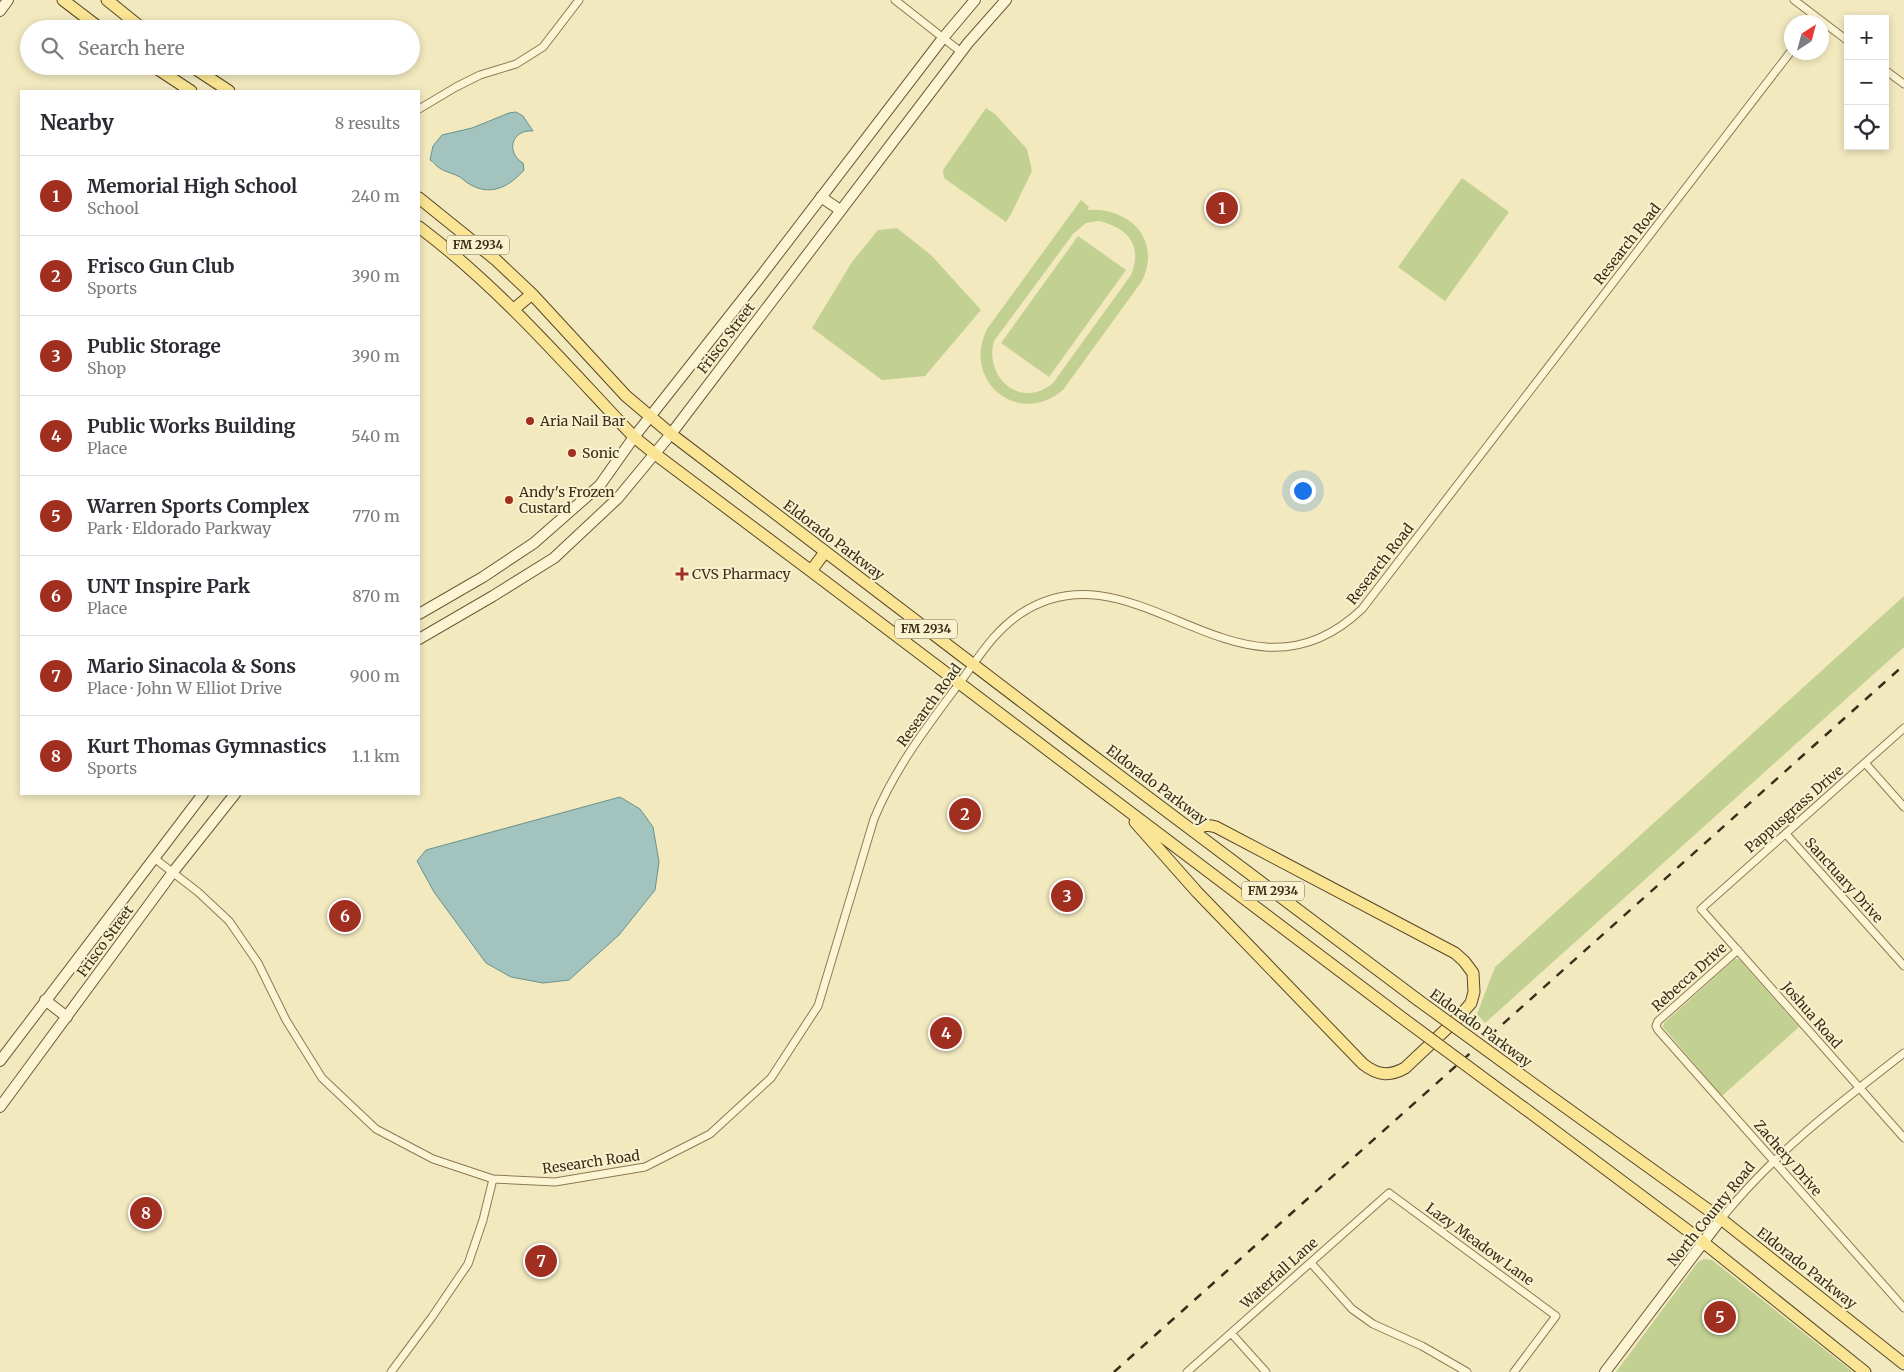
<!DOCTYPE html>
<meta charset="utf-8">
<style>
:root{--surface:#fff;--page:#f2f2f3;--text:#2b2b33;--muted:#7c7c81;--line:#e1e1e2;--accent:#a12f20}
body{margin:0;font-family:Merriweather,serif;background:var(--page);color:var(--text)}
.controls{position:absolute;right:15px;top:15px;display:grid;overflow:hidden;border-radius:0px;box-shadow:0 2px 8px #0003}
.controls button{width:45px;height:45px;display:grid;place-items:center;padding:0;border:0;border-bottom:1px solid var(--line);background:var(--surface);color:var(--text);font:25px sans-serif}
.compass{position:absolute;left:1784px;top:15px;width:45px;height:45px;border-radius:50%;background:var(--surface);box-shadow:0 2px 8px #0003;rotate:36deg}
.you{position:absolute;left:1302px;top:490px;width:18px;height:18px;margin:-12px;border:4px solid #fff;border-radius:50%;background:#1a73e8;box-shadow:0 0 0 8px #1a73e833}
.badge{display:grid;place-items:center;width:32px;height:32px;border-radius:50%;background:var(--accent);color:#fff;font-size:16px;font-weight:700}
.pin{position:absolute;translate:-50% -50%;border:2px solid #fff;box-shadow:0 1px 5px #0006}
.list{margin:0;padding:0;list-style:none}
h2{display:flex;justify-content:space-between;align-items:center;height:65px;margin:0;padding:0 20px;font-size:21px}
h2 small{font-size:16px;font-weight:400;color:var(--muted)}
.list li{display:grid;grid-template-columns:32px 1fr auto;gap:15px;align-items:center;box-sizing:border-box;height:80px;padding:0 20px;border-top:1px solid var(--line)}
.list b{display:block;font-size:19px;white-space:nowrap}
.list p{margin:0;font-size:16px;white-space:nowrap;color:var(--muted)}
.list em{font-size:16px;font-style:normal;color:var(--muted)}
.icon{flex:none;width:28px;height:28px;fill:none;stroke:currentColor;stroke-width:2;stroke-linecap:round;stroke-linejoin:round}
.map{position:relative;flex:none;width:1904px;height:1372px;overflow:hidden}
.search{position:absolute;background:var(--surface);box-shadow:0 2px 8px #0003;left:20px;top:20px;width:400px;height:55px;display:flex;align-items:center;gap:12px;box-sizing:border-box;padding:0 18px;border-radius:28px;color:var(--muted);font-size:19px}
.panel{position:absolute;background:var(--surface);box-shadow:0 2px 8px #0003;left:20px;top:90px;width:400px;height:705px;border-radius:0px}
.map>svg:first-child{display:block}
.green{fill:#c2d192;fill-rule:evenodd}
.water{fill:#a3c3be;stroke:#69928d}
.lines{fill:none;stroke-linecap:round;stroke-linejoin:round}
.street-casing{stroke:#8c7956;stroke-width:9}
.secondary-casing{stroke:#6e5a39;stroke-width:12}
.primary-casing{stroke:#59462a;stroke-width:13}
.street{stroke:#fcf5d3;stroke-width:7}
.secondary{stroke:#fcf5d3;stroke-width:10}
.primary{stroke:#f9e593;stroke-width:11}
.rail{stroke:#3a2e1b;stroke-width:2.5;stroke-dasharray:9 9;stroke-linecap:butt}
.primary-bridge-casing{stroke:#59462a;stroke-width:13;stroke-linecap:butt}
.primary-bridge{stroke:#f9e593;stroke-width:11}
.poi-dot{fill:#a12f20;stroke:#f9f2cf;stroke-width:2}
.labels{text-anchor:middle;stroke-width:4;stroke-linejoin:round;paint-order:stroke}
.shield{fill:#f9f2cf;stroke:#736951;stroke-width:1}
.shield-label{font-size:12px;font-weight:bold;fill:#3a2e1b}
.street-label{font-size:14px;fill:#3a2e1b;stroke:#f9f2cf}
.poi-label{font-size:14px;fill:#3a2e1b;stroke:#f9f2cf;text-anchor:start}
</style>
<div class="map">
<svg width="1904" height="1372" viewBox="0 0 1904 1372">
<rect width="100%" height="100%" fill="#f2e9bf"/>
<path class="green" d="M986 108 995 114 1027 149 1032 171 1011 214 1006 222 944 178 943 170Z
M1462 178 1509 212 1445 301 1398 267Z
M1081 200 1089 207 1087 210C1129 207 1162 239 1142 281L1063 390C1019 428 961 381 987 329ZM1099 221C1128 228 1143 245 1131 275L1053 383C1021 410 984 378 994 341L1073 234 1086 223Z
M897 228 931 255 981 310 925 376 882 380 812 328 852 262 878 230Z
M1078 236 1126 270 1049 377 1001 343Z
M1904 596V647L1485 1023 1477 1014 1495 967Z
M1735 959H1739L1799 1027 1722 1096 1663 1027 1664 1023Z
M1704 1259 1712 1260 1853 1372H1616L1698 1262Z"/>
<path class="water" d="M516 112 523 116 533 131C512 129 505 152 523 163L524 170C511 185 493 196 473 186 468 184 464 180 460 177 453 173 444 172 438 167 435 165 434 162 430 160L433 146 442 135 472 128 509 113Z
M620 797 640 809 653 827 659 862 655 890 619 935 569 980 543 983 511 977 486 963 434 892 417 861 426 850Z"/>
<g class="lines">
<g class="street-casing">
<path id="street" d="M895 0 961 52
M1794 0 1848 41
M1885 70 1904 84
M419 109 456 87 480 75 516 64 543 47 579 0
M1904 728 1701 909 1904 1138
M1865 763 1904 807
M1786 834 1904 966
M154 858 198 892 229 921 258 963 286 1020 322 1078 376 1129 433 1159 493 1179 555 1182 645 1167 710 1134 771 1078 818 1006 874 819C895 768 926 728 958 685 977 660 993 632 1020 614 1136 536 1241 724 1362 609L1792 50
M1738 950 1658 1021 1656 1026 1658 1030 1904 1308
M1721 1219C1773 1154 1838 1104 1904 1053
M1311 1263 1352 1309 1373 1324 1422 1346 1467 1372
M1231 1333 1266 1372
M391 1372 432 1317 468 1264 483 1220 493 1179
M1187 1372 1389 1193 1556 1316 1514 1372"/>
</g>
<g class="secondary-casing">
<path id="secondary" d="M0 11 8 0
M821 197 840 210
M419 614 483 577 534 543 600 485 634 437 761 276 943 38 975 0
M419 639 493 596 554 558 618 498 671 434 968 43 1006 0
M45 1000 67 1017
M0 1061 203 794
M0 1107 173 872 235 794
M1605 1372 1721 1219"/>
</g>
<g class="primary-casing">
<path id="primary" d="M63 0 101 29
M107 0 143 29
M153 66 191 91
M191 66 229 91
M419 198 496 260 532 294 626 396 671 434 1080 746 1418 1000
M419 227C500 288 565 364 634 437L655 454 811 571 1397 1014
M514 309 532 294
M811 571 825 552
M1135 822 1197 892 1363 1064C1377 1075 1389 1077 1405 1068L1458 1018 1471 1003 1474 992 1473 973 1464 961 1455 953 1216 827C1206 824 1202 825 1195 832
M1543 1091 1721 1219 1904 1364
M1524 1108 1703 1242 1865 1372"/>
</g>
<use href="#street" class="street"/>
<use href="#secondary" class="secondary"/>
<use href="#primary" class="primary"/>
<path class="rail" d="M1114 1372 1904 665"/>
<g class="primary-bridge-casing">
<path id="primary-bridge" d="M1418 1000 1543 1091
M1397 1014 1524 1108"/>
</g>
<use href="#primary-bridge" class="primary-bridge"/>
</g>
<g class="poi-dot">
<circle cx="530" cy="421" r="5"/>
<circle cx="572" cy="453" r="5"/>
<circle cx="509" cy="500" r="5"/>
<path d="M679.5 566.5h5v5h5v5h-5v5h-5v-5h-5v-5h5z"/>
</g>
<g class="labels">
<g class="shield">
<rect x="447" y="235.5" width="62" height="19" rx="4"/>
<rect x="895" y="619.5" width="62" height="19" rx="4"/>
<rect x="1242" y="881.5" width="62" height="19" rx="4"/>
</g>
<g class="shield-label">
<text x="478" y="249">FM 2934</text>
<text x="926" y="633">FM 2934</text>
<text x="1273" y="895">FM 2934</text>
</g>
<g class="street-label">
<text transform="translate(1627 244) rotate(-52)" y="5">Research Road</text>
<text transform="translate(726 338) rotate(-53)" y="5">Frisco Street</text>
<text transform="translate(834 540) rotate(37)" y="5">Eldorado Parkway</text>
<text transform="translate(1380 564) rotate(-52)" y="5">Research Road</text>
<text transform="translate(929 705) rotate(-54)" y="5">Research Road</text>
<text transform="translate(1157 785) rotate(37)" y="5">Eldorado Parkway</text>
<text transform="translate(1794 809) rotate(-41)" y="5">Pappusgrass Drive</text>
<text transform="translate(1844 880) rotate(48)" y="5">Sanctuary Drive</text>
<text transform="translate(105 941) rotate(-54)" y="5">Frisco Street</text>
<text transform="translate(1689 977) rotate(-42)" y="5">Rebecca Drive</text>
<text transform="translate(1812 1015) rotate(49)" y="5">Joshua Road</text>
<text transform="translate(1481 1028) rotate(36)" y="5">Eldorado Parkway</text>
<text transform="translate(1788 1158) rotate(49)" y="5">Zachery Drive</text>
<text transform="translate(591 1162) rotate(-8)" y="5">Research Road</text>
<text transform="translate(1711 1214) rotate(-51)" y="5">North County Road</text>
<text transform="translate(1480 1244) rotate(36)" y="5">Lazy Meadow Lane</text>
<text transform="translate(1807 1268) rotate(38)" y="5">Eldorado Parkway</text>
<text transform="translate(1279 1273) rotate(-42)" y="5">Waterfall Lane</text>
</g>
<g class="poi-label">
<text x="540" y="426">Aria Nail Bar</text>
<text x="582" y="458">Sonic</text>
<text x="519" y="497">Andy's Frozen<tspan x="519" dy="16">Custard</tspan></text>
<text x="692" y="579">CVS Pharmacy</text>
</g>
</g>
</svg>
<div class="controls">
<button>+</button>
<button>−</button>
<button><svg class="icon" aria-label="locate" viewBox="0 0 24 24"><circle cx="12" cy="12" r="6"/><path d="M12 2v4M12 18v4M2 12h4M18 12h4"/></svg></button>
</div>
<svg class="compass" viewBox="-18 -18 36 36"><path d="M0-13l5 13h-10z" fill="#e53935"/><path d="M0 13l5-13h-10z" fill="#7c7c81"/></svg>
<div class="you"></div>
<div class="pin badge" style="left:1222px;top:208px">1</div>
<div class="pin badge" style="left:965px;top:814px">2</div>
<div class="pin badge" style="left:1067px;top:896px">3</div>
<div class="pin badge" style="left:946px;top:1033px">4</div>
<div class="pin badge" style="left:1720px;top:1317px">5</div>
<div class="pin badge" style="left:345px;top:916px">6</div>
<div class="pin badge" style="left:541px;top:1261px">7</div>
<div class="pin badge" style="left:146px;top:1213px">8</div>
<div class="search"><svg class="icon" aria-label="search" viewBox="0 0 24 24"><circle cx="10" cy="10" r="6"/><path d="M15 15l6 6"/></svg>Search here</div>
<section class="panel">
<h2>Nearby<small>8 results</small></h2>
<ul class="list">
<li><span class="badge">1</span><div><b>Memorial High School</b><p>School</p></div><em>240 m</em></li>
<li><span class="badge">2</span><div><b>Frisco Gun Club</b><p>Sports</p></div><em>390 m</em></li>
<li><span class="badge">3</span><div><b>Public Storage</b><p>Shop</p></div><em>390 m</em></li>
<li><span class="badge">4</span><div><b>Public Works Building</b><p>Place</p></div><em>540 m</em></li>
<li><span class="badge">5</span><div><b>Warren Sports Complex</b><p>Park · Eldorado Parkway</p></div><em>770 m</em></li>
<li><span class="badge">6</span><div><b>UNT Inspire Park</b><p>Place</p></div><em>870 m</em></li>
<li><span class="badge">7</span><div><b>Mario Sinacola &amp; Sons</b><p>Place · John W Elliot Drive</p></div><em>900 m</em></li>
<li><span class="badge">8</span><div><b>Kurt Thomas Gymnastics</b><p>Sports</p></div><em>1.1 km</em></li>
</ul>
</section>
</div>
